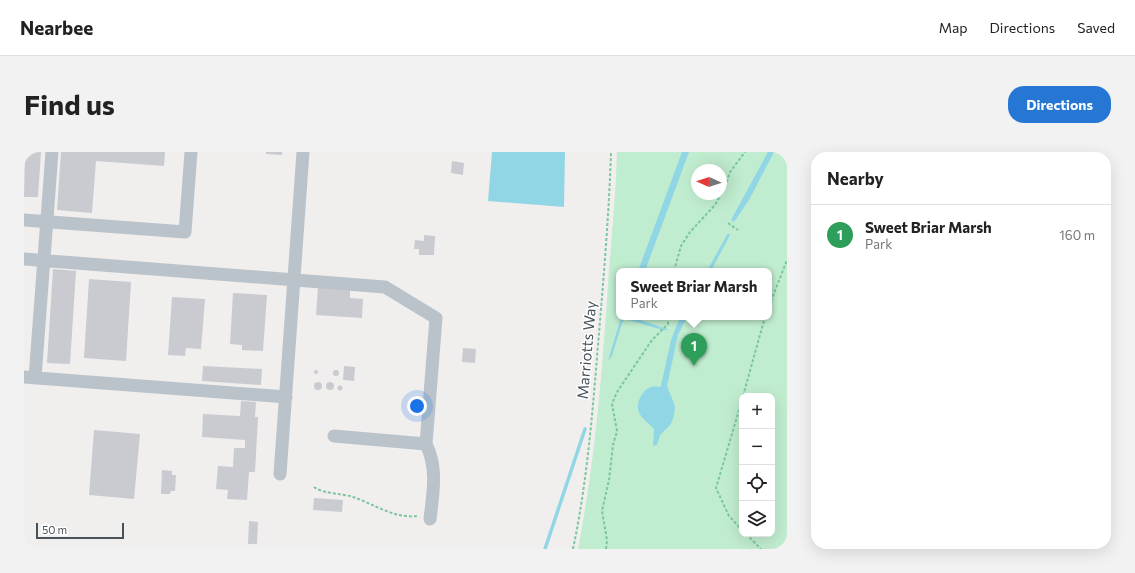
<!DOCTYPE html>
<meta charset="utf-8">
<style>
:root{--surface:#fff;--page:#f2f2f2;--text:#222;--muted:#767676;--line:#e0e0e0;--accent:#2677d3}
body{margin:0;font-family:Commissioner,sans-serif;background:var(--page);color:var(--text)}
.controls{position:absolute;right:12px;bottom:12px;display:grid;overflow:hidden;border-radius:8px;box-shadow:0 4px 16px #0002}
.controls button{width:36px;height:36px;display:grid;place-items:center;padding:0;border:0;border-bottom:1px solid var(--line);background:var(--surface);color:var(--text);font:20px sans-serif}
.compass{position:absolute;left:667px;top:12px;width:36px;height:36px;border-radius:50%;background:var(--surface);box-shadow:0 4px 16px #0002;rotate:273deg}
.scale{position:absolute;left:12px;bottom:10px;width:88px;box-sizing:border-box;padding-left:4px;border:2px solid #48525a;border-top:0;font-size:11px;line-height:14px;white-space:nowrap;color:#48525a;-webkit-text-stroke:3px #fff;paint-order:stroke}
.you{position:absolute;left:393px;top:254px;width:14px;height:14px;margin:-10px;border:3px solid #fff;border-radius:50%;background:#1a73e8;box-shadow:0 0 0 6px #1a73e833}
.badge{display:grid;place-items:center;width:26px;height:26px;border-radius:50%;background:var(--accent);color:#fff;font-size:13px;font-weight:700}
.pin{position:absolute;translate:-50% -33px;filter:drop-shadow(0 1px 2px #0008)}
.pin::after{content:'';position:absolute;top:21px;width:14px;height:12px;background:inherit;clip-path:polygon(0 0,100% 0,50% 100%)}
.popup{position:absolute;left:592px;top:116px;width:156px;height:52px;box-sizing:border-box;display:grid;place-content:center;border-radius:8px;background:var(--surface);filter:drop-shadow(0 1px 3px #0005);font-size:13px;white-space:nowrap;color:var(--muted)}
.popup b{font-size:15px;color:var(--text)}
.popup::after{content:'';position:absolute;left:50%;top:100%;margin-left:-8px;border:8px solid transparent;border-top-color:var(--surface)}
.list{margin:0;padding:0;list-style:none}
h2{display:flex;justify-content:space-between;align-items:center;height:52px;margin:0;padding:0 16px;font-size:17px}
h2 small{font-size:13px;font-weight:400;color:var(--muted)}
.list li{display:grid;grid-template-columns:26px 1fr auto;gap:12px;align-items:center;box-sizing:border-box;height:60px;padding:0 16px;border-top:1px solid var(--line)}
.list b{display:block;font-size:15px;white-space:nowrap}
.list p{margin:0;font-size:13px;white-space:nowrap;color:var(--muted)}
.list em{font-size:13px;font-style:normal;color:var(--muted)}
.icon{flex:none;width:22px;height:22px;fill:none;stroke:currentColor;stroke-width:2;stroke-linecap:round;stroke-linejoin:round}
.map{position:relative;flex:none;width:763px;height:397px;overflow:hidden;border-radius:16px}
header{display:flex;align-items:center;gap:24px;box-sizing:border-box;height:56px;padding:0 20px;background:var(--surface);border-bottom:1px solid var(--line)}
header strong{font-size:19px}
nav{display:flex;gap:22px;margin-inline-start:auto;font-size:14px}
.intro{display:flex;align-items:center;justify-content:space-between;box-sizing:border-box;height:96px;padding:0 24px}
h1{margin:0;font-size:28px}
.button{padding:10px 18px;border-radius:16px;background:var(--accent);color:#fff;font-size:14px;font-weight:700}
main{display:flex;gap:24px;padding:0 24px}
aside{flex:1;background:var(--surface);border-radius:16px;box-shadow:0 4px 16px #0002}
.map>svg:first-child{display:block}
.green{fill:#c0eccf;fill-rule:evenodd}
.water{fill:#90d6e5}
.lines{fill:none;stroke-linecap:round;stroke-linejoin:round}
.stream{stroke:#90d6e5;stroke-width:3.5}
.building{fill:#c9cbd1}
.path{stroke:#7ac79f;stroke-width:2;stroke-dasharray:3 2;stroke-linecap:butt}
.minor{stroke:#bbc3ca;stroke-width:13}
.labels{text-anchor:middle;stroke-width:3;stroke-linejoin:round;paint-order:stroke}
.street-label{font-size:15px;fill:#48525a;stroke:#fff}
</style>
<header>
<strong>Nearbee</strong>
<nav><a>Map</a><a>Directions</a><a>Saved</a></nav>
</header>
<div class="intro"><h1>Find us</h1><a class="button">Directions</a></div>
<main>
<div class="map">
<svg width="763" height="397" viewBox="0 0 763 397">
<rect width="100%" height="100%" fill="#f1eeee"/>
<path class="green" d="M593 0H763V397H554C571 310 578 221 584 133 587 89 592 44 593 0ZM673 18H697V42H673ZM595 119H745V165H595ZM718 244H748V382H718Z"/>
<path class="water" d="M468 0H541L540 55 464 49Z
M658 0H665L621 119H614Z
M744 0H750L725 48 710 70 707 68Z
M704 81 706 83 687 119H683Z
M597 165H608L645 178H639L601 167 598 171 588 204 584 209Z
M656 165H663L654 183 643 234 649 249 651 255 650 263 647 272 636 283 633 293 629 294 630 277C625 271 615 265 614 257 613 245 624 231 635 235L637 234 647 188Z"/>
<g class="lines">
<path class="stream" d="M521 397 561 277"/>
</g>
<path class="building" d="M1 0H17L14 45H0Z
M37 0H141L140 14 72 9 68 61 33 58Z
M242 0H258V3L242 2Z
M428 9 440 11 439 23 427 21Z
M400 83 411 84 410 103H395V97H390L391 88 400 89Z
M29 117 52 119 46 212 23 211Z
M65 127 107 130 102 209 60 206Z
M294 135 326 137V146L339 147 338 166 292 163Z
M209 141 243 143 239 199 218 198V193L206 192Z
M148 145 181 147 177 197 162 196 161 204 144 203Z
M439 196 452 197 451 211 438 210Z
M179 214 238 217 237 233 178 229Z
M320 214 331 215 330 229 319 228Z
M290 220a2 2 0 1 1 4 0a2 2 0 1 1-4 0Z
M309 221a3 3 0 1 1 6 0a3 3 0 1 1-6 0Z
M290 234a4 4 0 1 1 8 0a4 4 0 1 1-8 0Z
M302 234a4 4 0 1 1 8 0a4 4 0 1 1-8 0Z
M313.5 236a2.5 2.5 0 1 1 5 0a2.5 2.5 0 1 1-5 0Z
M217 249 232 250 231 265H234L231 320H225L223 348 203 347 204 338 192 337 194 314 209 315 210 296H221V288L178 285 179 262 216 264Z
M70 278 116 282 110 347 65 343Z
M138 318 148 319V323H152L151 339H147L146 342H137Z
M290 346 319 348 318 360 289 358Z
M225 369 234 370 233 392H224Z"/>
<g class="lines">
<path class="path" d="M704 71 714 78
M650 119 657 94 666 80 691 53 701 35 706 20 721 0
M745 154 763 108
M719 244 741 165
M718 248 692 336 705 364 718 378
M290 335C299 342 317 341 329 345 350 352 370 367 394 364
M722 382 737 397
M549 397C564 326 569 253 575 181 580 121 585 61 587 0
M582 397 583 388 578 359 585 328 589 293 593 279 588 252 593 240 628 188 644 172V165"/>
<path class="minor" d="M0 68 161 80 167 0
M0 107 361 135 412 166 402 292 310 284
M0 225 262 245
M11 226 28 0
M402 292C414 316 409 341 406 367
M256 322 279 0"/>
</g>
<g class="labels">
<g class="street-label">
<text transform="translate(563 198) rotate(-85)" y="5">Marriotts Way</text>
</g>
</g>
</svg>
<div class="controls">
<button>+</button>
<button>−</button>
<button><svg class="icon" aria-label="locate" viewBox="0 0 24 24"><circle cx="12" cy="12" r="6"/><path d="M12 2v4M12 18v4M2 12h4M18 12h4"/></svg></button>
<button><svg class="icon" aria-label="layers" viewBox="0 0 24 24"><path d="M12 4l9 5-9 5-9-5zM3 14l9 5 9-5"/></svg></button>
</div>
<svg class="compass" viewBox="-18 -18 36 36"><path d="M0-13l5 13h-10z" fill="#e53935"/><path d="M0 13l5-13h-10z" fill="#767676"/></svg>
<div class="scale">50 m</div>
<div class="you"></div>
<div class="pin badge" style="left:670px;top:214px;background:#2e9e5b">1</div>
<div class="popup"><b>Sweet Briar Marsh</b>Park</div>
</div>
<aside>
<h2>Nearby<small></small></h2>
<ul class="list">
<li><span class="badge" style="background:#2e9e5b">1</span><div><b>Sweet Briar Marsh</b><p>Park</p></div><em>160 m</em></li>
</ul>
</aside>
</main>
